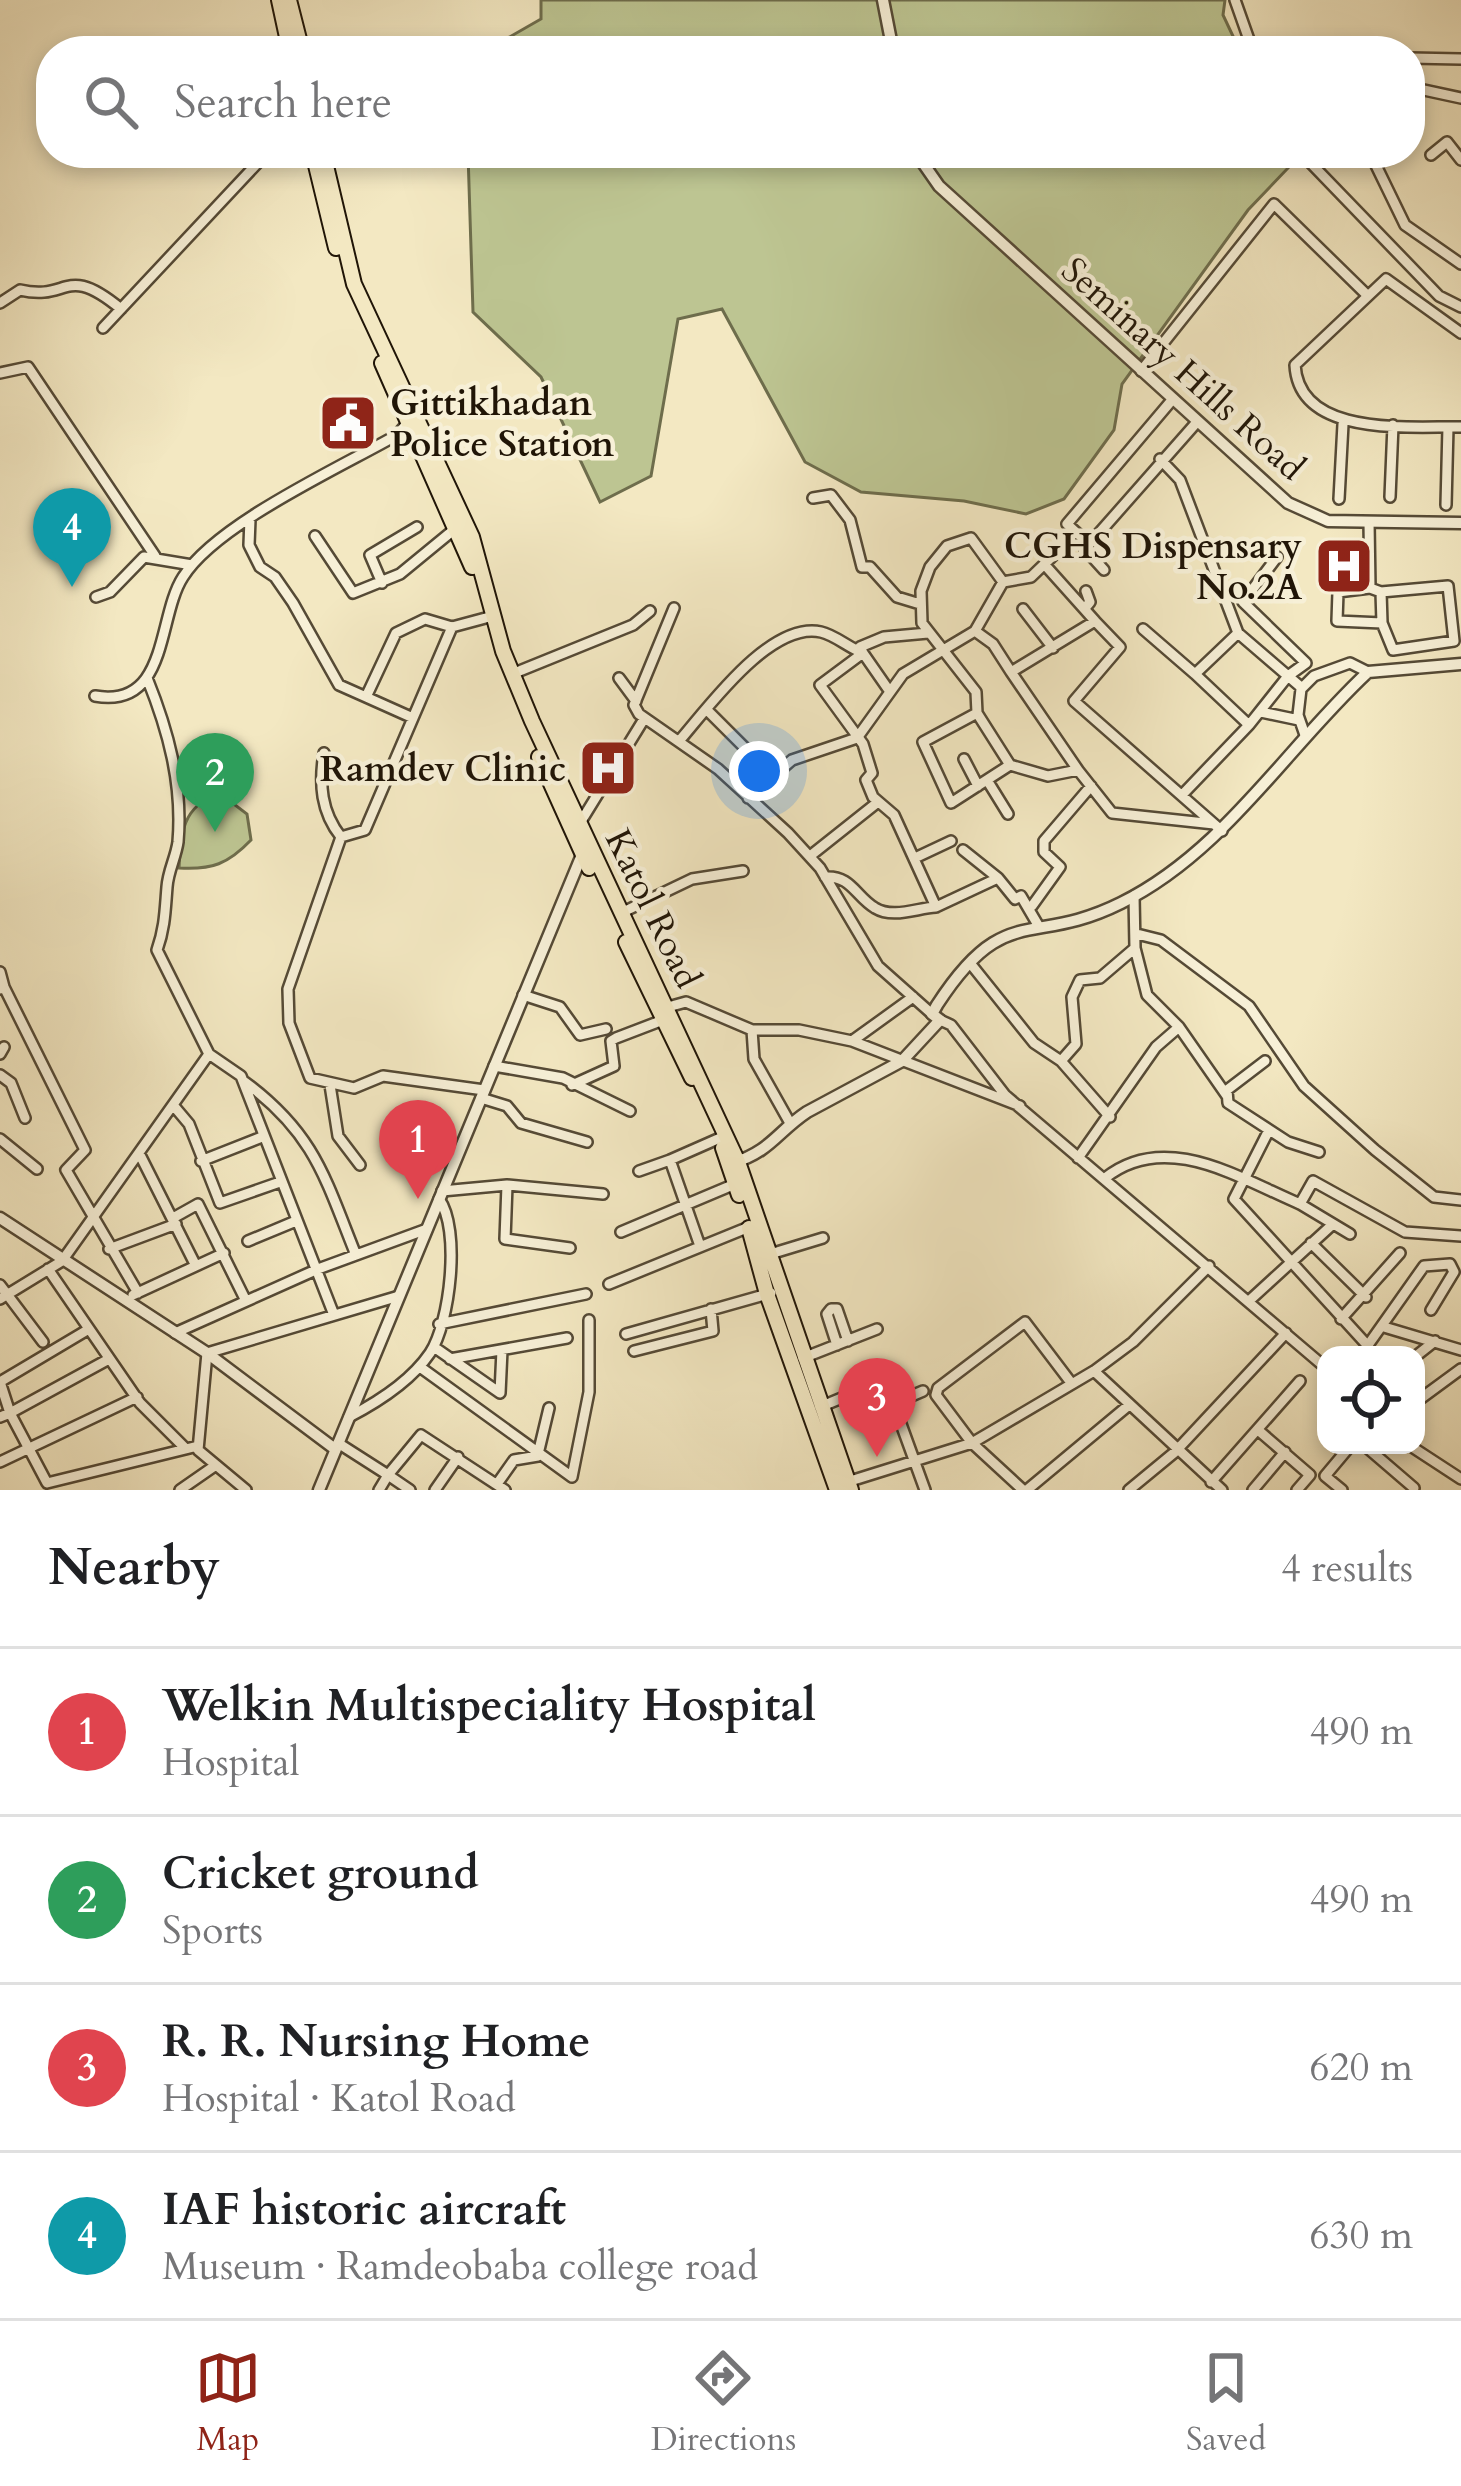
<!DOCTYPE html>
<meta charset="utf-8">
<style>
:root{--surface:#fff;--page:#f6f6f6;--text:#202124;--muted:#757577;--line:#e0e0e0;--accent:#8f2418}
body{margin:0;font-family:Cardo,serif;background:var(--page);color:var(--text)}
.controls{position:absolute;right:36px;bottom:36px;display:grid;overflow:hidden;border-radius:24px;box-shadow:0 6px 18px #0003}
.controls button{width:108px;height:108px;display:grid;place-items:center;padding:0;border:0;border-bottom:3px solid var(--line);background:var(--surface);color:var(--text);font:60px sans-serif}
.you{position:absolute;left:759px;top:771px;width:42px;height:42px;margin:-30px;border:9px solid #fff;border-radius:50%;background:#1a73e8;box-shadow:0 0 0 18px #1a73e833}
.badge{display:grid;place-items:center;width:78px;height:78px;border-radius:50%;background:var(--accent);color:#fff;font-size:39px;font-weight:700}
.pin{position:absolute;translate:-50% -99px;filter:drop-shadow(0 3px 6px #0008)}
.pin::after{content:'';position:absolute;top:63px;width:42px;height:36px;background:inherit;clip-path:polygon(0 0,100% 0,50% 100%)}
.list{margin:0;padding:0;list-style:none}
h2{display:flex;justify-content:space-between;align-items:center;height:156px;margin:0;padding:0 48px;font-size:51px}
h2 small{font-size:39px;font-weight:400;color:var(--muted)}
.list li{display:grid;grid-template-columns:78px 1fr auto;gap:36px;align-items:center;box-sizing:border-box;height:168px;padding:0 48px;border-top:3px solid var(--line)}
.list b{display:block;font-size:45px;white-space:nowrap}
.list p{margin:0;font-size:39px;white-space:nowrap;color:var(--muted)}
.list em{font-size:39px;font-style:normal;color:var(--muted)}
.icon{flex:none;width:66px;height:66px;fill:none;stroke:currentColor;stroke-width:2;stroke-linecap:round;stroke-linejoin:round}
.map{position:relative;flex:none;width:1461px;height:1490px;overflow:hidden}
.search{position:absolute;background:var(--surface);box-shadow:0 6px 18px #0003;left:36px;right:36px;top:36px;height:132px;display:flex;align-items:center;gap:30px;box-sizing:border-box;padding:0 42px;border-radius:48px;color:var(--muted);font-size:45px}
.sheet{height:828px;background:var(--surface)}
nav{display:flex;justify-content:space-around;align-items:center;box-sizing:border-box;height:168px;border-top:3px solid var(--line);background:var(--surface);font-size:33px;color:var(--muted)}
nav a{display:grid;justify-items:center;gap:6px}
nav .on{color:var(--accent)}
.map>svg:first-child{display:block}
.green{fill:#bdc592;stroke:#6e6d4c;stroke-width:3}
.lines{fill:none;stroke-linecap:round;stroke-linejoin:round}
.minor-casing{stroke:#554a36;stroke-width:14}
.tertiary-casing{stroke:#554a36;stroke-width:15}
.primary-casing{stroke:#201507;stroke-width:18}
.minor{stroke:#f7f0d7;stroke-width:9}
.tertiary{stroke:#f7f0d7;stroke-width:10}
.primary{stroke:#f3e8c2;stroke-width:14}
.labels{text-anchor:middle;stroke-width:9;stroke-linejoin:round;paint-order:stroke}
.street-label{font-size:36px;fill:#201507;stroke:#f7f0d7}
.poi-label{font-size:36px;font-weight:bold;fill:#201507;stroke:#f7f0d7;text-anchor:end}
</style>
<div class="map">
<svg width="1461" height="1490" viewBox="0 0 1461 1490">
<rect width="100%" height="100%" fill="#f3e8c2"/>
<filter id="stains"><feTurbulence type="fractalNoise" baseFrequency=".00167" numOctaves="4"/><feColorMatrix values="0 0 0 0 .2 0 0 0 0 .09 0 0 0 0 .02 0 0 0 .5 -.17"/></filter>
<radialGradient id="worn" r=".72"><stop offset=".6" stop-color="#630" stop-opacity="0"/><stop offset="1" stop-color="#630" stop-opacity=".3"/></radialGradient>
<path class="green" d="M541 0H1225L1223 15 1240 51H485L541 19Z
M468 153H1284L1289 167 1248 210 1122 384 1114 430 1064 499 1026 514 964 501 861 492 805 462 722 309 678 319 651 476 600 502 541 377 473 312Z
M218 792 247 814 251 840C228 864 212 870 179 868 181 831 182 809 218 792Z"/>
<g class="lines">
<g class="minor-casing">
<path id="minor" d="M1235 0 1253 51
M1410 58 1461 59
M1410 87 1461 98
M1301 153 1439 296 1461 307
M1370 153 1405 225 1461 264
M1431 155 1447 142 1461 160
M0 303 20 290C70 302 64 262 121 309
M103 328 267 153
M1461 333 1386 279 1295 365C1299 438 1410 426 1461 427
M1141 371 1274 204 1367 295
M0 373 28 367 155 556
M1160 459 1180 480 1238 633
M1390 497 1393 425
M813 498 831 495 850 520 862 567H870L897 597 920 604
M1339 499 1343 424
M1446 505 1448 427
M250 519 249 545 260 567 275 577 293 603 339 685 366 697
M1369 522 1370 588 1338 592 1337 621 1382 623 1381 592 1370 588
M315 536 353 593 400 574 456 528
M1089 544 1067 524 1172 400
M1058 551 1031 577 1003 582 971 538 947 546 930 567 921 591 922 623 976 692 977 713 1010 765 1048 776 1078 770 1112 813 1214 824 1222 831
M1277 557 1243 602 1306 663 1288 676 1302 688
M1044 564 1095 621
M1104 570 1085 549 1197 422
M382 583 370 555 417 527
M1381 592 1448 586 1454 641 1393 650 1382 623
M96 597 110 592 144 557 192 565
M674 608 634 705 639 714 718 769 788 833 820 868 878 966 932 1014
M1085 608 1090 602 1086 591
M1023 609 1053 648
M1143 629 1195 674
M975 631 993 644 1011 672
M512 674 633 625 650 611
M147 678C168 730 183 784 178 842 176 857 168 871 167 887 165 911 165 927 157 950L209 1054 241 1076 334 1315
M619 678 636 701
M888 689 863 653 820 685 863 744 872 773 866 780 873 797 894 815 936 907 998 878 1015 899 1021 896 1038 925
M95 696C169 709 157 617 183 577 216 524 341 467 397 435L412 418
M707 710 773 776
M1261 712 1299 720
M977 713 923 742 951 803 1010 765
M413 718 366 697 396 633 425 619 452 627
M1305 735 1298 715 1301 689 1314 676 1350 663 1368 672
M680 740C708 708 770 621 821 632 835 635 849 648 863 653L860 647 884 637 928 633
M324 753C319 784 321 812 341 837L365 830 452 627 493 616
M964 759 978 786
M1078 770 1011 672 1095 621 1120 647 1074 701 1214 824
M987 780 1008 814
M1182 795 1249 725 1195 674 1238 633 1288 676 1249 725
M748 798 792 760 857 738 903 674 975 631 1003 582
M580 823 644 719
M341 837 288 989 289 1023 310 1078 354 1088 383 1076 484 1090
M963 850 998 878
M810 856 878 802
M917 857 951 841
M825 877C851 875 856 897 875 908 893 919 917 908 936 907
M1032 906 1060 867 1044 852V841L1091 786
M621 913 692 879 743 871
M1137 934 1161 940 1249 1006 1304 1086 1375 1150 1434 1197 1461 1200
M1135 948 1147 995 1179 1027 1227 1096
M970 963 1034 1043 1061 1061 1076 1044 1072 997 1080 980 1100 978 1135 948 1134 896
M0 972 4 987 0 989
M4 987 85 1150 66 1170 138 1293
M523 995 560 1007 580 1035 606 1029
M668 1007 686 1002 752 1030H799L852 1041 1020 1106
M940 1020 951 1025 1005 1095 1326 1368
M752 1030 754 1059 790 1123
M852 1041 913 997
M0 1054 4 1047
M1061 1061 1110 1117
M1265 1061 1227 1090 1228 1103 1288 1142 1319 1152
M494 1066 563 1078 630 1111
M0 1075 11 1083 25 1118
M245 1082C315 1134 325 1178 356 1255
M330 1085 338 1136 360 1165
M572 1085 614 1066 611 1041 616 1038 663 1020
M481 1098 507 1106 521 1123 587 1142
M173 1105 189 1124 220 1203 280 1182
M1269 1130 1234 1199 1368 1346
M0 1139 37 1169
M139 1153 196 1266
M1078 1158 1156 1047 1179 1027
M670 1160 720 1138
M201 1161 262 1137
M639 1171 670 1160 700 1246
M1105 1178C1165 1130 1237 1177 1300 1204L1313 1181 1405 1232 1461 1236
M507 1185 603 1194
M442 1191 507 1185 505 1239 570 1248
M1300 1204 1350 1234
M173 1218 198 1204 246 1301
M621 1232 735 1184
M248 1241 296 1221
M1311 1243 1366 1297
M109 1249 176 1224
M767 1255 823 1238
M48 1269 140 1403 185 1448
M609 1284 749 1227
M0 1285 43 1342
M133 1295 224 1253
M0 1299 62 1261 209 1054
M1250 1300 1333 1224
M1341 1319 1400 1253
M439 1324 586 1294
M1384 1327 1461 1350
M89 1329 0 1382 10 1413 109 1359
M175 1333 318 1269 427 1229
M626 1334 771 1293
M837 1345 827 1314 831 1309H837L848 1341
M434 1347 500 1393 502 1350
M634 1351 713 1331 711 1309
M1361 1355 1424 1266 1450 1264 1454 1272 1431 1310
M1416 1356 1435 1341
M803 1358 877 1329
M450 1359 567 1338
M420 1367 572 1477 589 1392V1320
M1094 1371 1133 1342 1209 1266
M1416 1402 1461 1369
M895 1403 923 1391
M820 1407 885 1380 925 1490
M0 1417 10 1413 47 1483 198 1446
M349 1417C378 1402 411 1381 430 1353 450 1323 461 1229 439 1199
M1258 1430 1310 1475 1297 1490
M338 1443 388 1475 379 1490
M1364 1445 1414 1488
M1409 1445 1461 1479
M538 1454 549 1408
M0 1462 137 1397
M1211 1482 1300 1381
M844 1483 972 1443 1094 1371 1222 1490
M497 1484 514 1460 538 1456
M180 1490 216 1465
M246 1490 198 1450 207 1353 399 1296
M410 1490 388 1475 421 1435 505 1490
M435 1490 458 1457
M1023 1490 972 1443 936 1395 938 1388 1025 1322 1072 1384
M1027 1490 1129 1405
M1129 1490 1175 1452 1286 1333
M1253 1490 1285 1452
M1342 1490 1325 1476 1351 1445"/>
</g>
<g class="tertiary-casing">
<path id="tertiary" d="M883 0 893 51
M916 153 939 186 1288 503 1328 521 1461 523
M733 1163C771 1151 777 1132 807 1112L902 1061 940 1020 932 1014 937 1005C1005 900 1031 948 1121 903 1224 852 1286 748 1368 672L1461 664
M0 1218 207 1353 335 1449
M319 1490 584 850"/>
</g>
<g class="primary-casing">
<path id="primary" d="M279 0 290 51
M289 0 302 51
M313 153 336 248
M323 153 354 284 472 537 503 651 532 721 738 1162 851 1490
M382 363 472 567
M539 757 589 868
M626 942 692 1078
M723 1148 739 1195
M749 1228 767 1294 837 1490"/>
</g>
<use href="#minor" class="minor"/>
<use href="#tertiary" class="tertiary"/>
<use href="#primary" class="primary"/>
</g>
<defs>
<g id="civic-square" transform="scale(3)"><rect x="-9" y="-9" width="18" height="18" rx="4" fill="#8f2418" stroke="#f7f0d7"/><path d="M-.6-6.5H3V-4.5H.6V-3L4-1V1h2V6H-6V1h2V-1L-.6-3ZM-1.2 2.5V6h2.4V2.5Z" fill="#fff"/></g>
<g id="hospital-square" transform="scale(3)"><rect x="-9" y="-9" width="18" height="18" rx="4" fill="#8f2418" stroke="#f7f0d7"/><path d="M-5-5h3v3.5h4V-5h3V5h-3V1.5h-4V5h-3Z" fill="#fff"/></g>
</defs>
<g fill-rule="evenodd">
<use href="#civic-square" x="348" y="423"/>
<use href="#hospital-square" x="1344" y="566"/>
<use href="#hospital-square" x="608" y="768"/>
</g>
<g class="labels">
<g class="street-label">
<text transform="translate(1184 368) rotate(42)" y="13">Seminary Hills Road</text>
<text transform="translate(654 908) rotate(64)" y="13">Katol Road</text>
</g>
<g class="poi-label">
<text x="390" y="415" text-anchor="start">Gittikhadan<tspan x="390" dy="41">Police Station</tspan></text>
<text x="1302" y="558">CGHS Dispensary<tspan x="1302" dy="41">No.2A</tspan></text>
<text x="566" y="781">Ramdev Clinic</text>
</g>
</g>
<rect width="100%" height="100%" filter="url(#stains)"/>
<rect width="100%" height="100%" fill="url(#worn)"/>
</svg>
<div class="controls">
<button><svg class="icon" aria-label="locate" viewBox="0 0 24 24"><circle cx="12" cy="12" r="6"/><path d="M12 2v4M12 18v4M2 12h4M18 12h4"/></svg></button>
</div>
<div class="you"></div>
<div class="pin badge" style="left:418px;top:1199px;background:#e0444e">1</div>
<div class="pin badge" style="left:215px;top:832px;background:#2e9e5b">2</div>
<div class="pin badge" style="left:877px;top:1457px;background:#e0444e">3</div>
<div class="pin badge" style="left:72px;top:587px;background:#0f9aa8">4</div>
<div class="search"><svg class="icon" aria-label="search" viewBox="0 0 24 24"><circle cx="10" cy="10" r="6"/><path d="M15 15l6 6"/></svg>Search here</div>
</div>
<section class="sheet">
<h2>Nearby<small>4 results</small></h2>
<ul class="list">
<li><span class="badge" style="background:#e0444e">1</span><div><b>Welkin Multispeciality Hospital</b><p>Hospital</p></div><em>490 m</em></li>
<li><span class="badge" style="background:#2e9e5b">2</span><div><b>Cricket ground</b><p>Sports</p></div><em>490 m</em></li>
<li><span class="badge" style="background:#e0444e">3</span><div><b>R. R. Nursing Home</b><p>Hospital · Katol Road</p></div><em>620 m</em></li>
<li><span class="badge" style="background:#0f9aa8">4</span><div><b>IAF historic aircraft</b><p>Museum · Ramdeobaba college road</p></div><em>630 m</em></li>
</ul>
</section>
<nav>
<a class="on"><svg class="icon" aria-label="map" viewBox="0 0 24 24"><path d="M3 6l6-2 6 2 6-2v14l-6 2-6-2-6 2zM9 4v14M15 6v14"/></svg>Map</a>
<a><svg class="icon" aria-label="directions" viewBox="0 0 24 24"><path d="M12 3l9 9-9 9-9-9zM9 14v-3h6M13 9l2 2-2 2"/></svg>Directions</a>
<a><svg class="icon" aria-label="saved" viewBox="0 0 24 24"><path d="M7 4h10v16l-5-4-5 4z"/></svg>Saved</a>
</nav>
